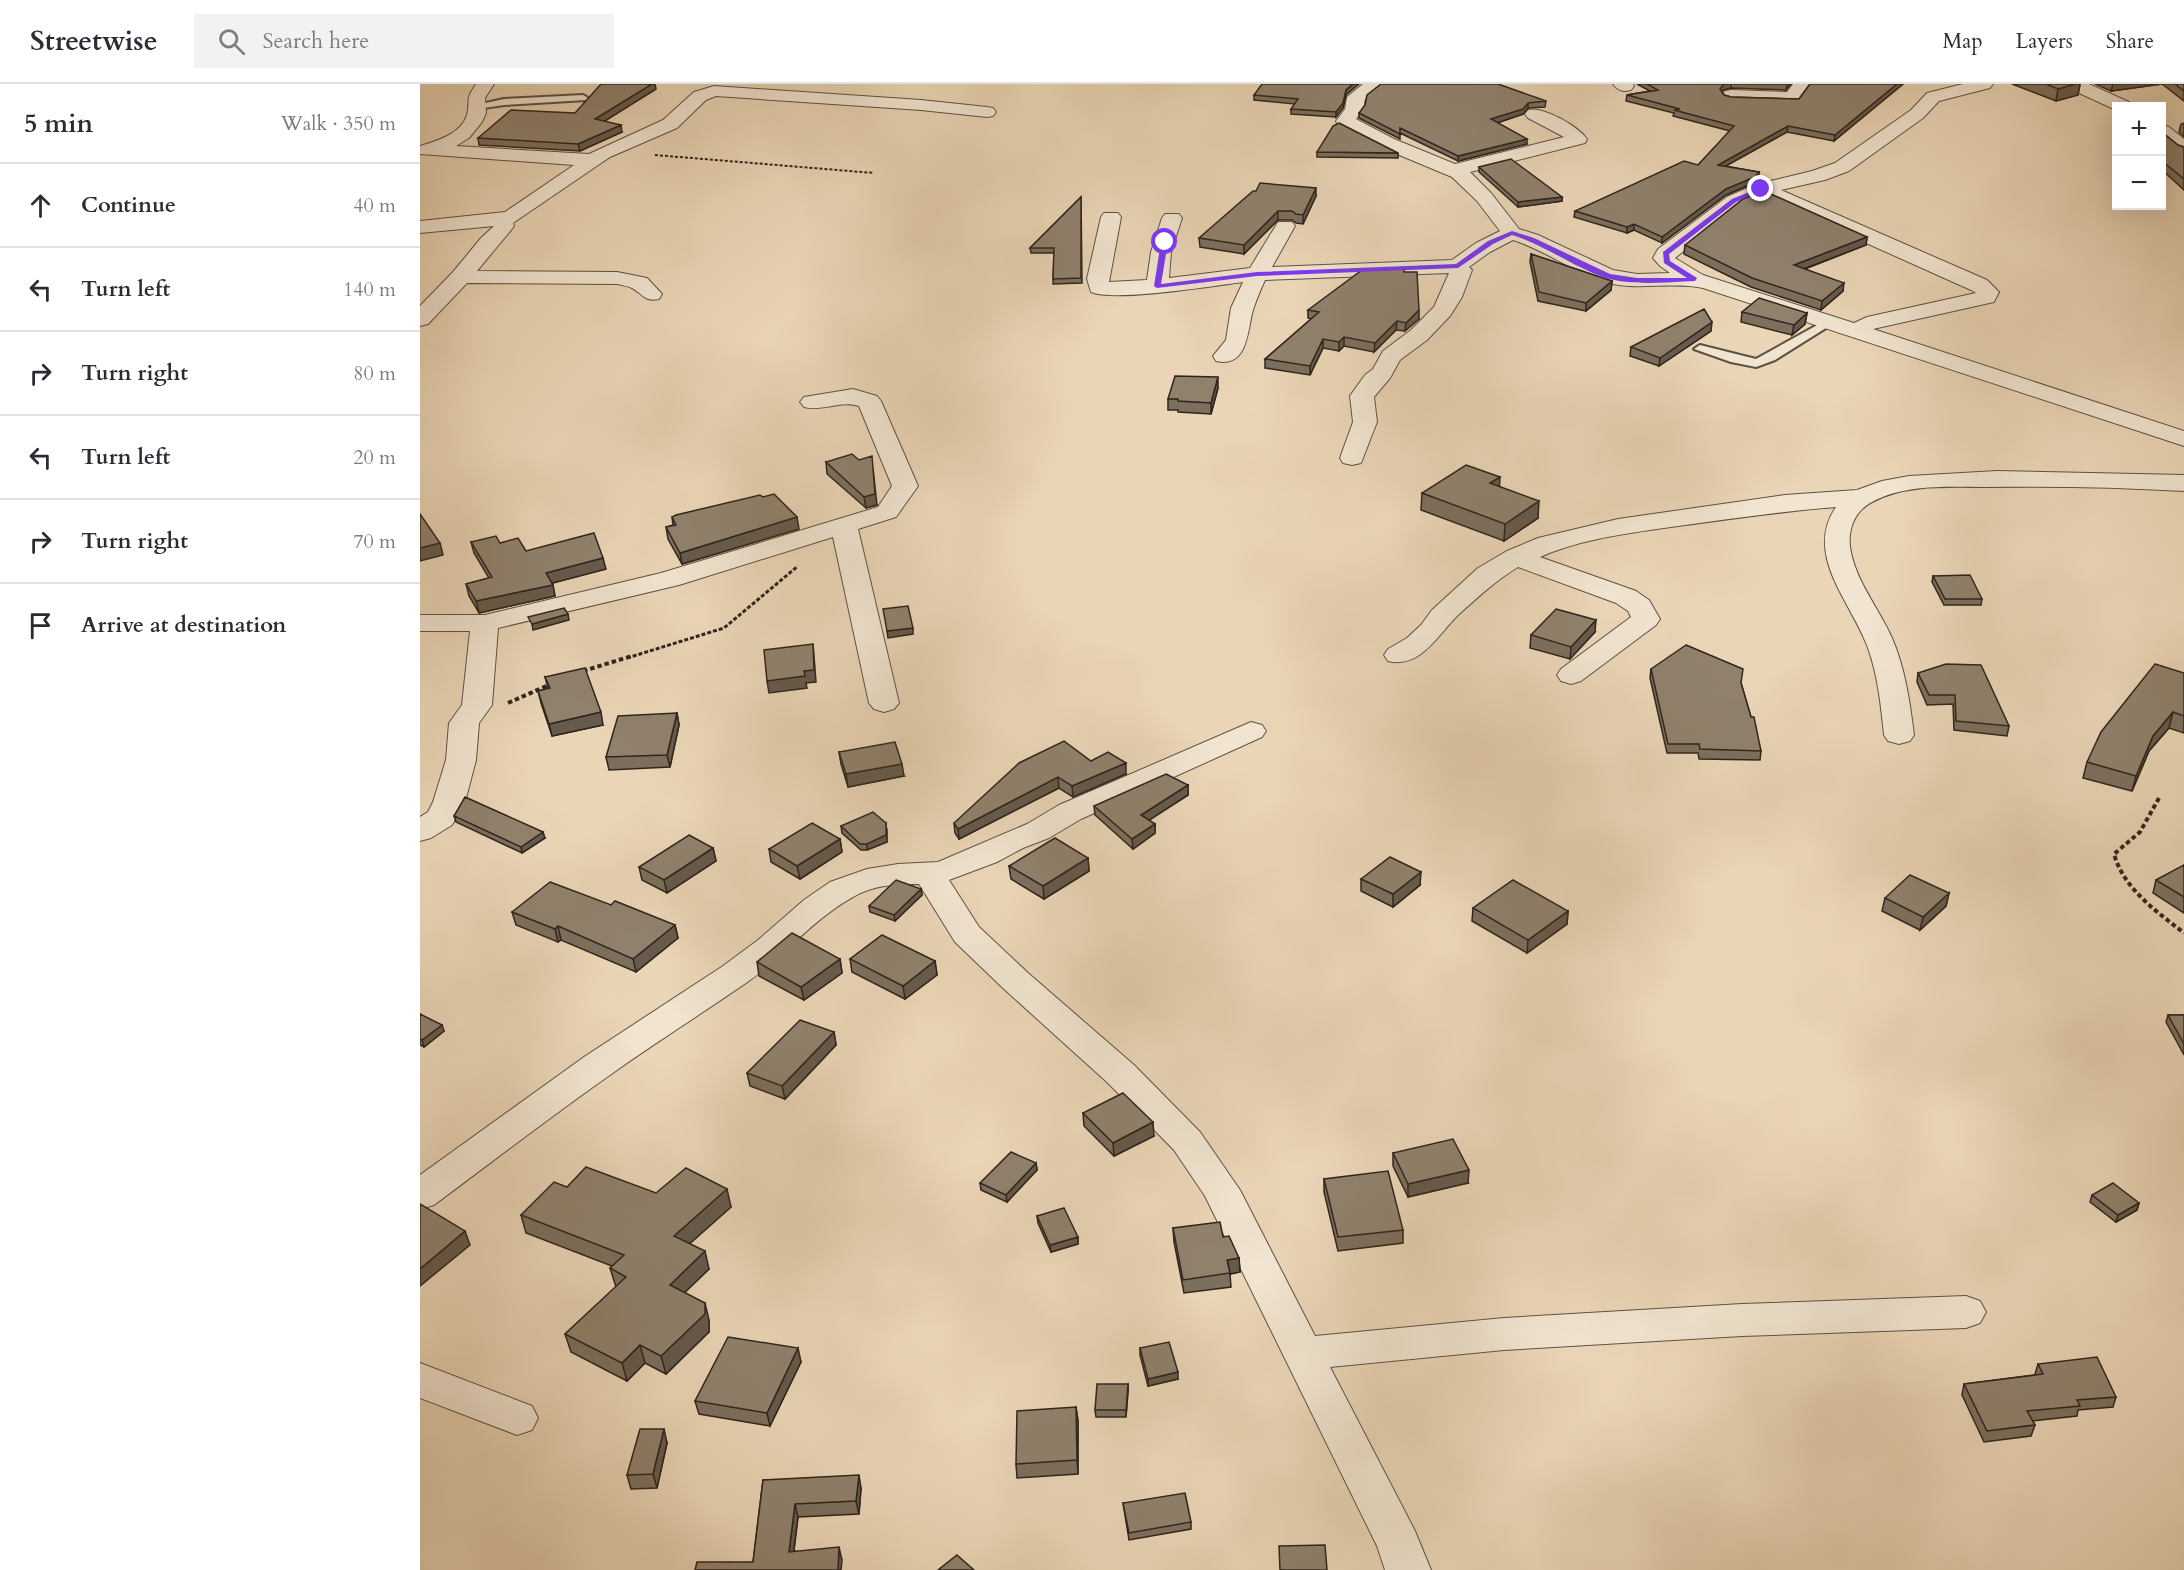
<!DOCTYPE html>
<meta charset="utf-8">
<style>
:root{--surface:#fff;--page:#f2f2f3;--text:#2b2b33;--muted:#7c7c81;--line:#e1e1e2}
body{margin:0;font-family:Cardo,serif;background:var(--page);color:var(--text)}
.controls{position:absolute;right:18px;top:18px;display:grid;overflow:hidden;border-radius:0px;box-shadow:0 6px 24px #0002}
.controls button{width:54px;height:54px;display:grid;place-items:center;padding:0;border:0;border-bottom:2px solid var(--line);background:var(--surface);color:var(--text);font:30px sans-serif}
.stop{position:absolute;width:18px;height:18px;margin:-14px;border:4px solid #7c3aed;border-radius:50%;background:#fff}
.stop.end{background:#7c3aed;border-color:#fff;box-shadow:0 2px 6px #0008}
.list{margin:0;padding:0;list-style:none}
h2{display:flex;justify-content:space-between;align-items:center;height:78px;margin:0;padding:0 24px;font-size:26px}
h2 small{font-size:20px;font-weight:400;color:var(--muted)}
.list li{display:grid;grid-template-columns:39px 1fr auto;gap:18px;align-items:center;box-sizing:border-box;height:84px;padding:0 24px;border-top:2px solid var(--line)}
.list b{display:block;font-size:22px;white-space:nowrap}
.list em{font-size:20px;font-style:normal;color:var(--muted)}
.icon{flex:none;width:33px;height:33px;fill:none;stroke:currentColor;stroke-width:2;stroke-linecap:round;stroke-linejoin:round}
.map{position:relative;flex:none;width:1764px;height:1486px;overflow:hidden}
header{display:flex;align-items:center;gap:36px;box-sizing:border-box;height:84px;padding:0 30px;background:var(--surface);border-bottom:2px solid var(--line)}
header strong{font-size:28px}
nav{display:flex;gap:33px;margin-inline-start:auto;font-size:21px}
.search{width:420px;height:54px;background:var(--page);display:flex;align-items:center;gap:15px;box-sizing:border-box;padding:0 21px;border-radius:0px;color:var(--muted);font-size:22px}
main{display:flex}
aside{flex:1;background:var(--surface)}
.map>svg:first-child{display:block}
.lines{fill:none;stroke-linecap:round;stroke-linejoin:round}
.lane-casing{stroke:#5e5143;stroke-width:4}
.street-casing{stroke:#5e5143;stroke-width:2}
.path-far2{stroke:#2f251d;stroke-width:2;stroke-dasharray:3 2;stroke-linecap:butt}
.path-far1{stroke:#2f251d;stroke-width:3;stroke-dasharray:4 2;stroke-linecap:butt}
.path{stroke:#2f251d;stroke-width:4;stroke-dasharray:4.5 3;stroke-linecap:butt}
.lane{fill:#f1e4d0;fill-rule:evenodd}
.street{fill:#f1e4d0;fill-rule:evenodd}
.wall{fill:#7c6f5e;stroke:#2f251d;stroke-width:1.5}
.shaded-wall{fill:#655a4c;stroke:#2f251d;stroke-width:1.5}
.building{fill:#90816d;stroke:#2f251d;stroke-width:1.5}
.route{fill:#7c3aed}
</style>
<header>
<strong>Streetwise</strong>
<div class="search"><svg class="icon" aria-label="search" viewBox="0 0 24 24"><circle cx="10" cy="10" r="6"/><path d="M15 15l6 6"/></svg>Search here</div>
<nav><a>Map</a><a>Layers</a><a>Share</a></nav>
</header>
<main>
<aside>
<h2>5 min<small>Walk · 350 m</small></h2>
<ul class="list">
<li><svg class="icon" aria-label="ahead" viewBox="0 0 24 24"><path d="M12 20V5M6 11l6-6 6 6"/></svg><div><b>Continue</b></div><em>40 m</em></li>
<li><svg class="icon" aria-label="left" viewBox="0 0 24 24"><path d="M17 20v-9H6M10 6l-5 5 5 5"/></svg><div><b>Turn left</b></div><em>140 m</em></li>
<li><svg class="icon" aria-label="right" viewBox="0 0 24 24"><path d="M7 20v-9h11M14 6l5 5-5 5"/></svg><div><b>Turn right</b></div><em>80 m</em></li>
<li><svg class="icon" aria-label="left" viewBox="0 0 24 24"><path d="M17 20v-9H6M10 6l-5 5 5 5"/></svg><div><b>Turn left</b></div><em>20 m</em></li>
<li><svg class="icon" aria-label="right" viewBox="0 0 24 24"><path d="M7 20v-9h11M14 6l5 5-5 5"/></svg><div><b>Turn right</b></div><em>70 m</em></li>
<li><svg class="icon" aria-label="arrive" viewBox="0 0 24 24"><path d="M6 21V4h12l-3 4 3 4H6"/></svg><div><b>Arrive at destination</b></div></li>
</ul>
</aside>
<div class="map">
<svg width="1764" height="1486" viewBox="0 0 1764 1486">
<rect width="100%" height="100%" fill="#ead5b6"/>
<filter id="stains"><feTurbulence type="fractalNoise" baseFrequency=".00333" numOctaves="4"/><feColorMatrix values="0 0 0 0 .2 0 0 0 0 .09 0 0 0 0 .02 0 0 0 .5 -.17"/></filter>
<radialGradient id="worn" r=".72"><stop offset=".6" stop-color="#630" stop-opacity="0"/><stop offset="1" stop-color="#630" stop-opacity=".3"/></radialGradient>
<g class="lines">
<g class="lane-casing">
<path id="lane" d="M163 11 168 14 166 16 84 21 57 25 52 22 84 15Z
M1410 234 1416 237 1414 239 1355 276 1336 283 1311 278 1274 265 1280 261 1336 275Z"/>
</g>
<g class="street-casing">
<path id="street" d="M56 0H74L65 14 66 29 62 38 49 54 36 62 169 70 243 36 274 8 294 2 501 16 567 23 573 24 576 28 573 32 567 33 501 26 296 12 286 16 257 44 190 73 93 139 94 142 91 146 57 187 197 188 227 194 242 210 239 215C224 218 223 210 212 204 208 202 201 201 197 200L47 199 8 240 0 242V222L33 188 61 154 74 142 0 149V137L85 128 154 81 0 70V62C17 57 41 50 47 31 51 15 44 18 56 0Z
M943 0H964L945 15 943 26 936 35 974 55 1035 80 1144 53 1108 34 1105 30 1108 26C1123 22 1158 42 1167 55L1165 59 1050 88 1071 109 1099 145 1118 151 1193 186 1217 190 1250 189 1240 182 1233 174 1238 165 1307 113 1334 101 1392 87 1415 79 1491 26 1507 9 1543 0H1573L1570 4 1519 17 1503 34 1429 87 1405 96 1361 106 1567 196 1579 208 1574 218 1453 245 1764 347V362L1283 204C1249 197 1214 208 1181 197 1151 186 1124 166 1093 156L1070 168 1049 183 1052 186 1042 213 1030 232 1007 256 980 276 970 294 954 313 957 338 941 379 932 381 923 379 920 374 933 338 930 312 945 291 953 285 963 267 991 246 1014 223 1029 189 845 196C841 205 837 214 834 223 827 242 830 285 796 277L793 272 806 256 811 224 823 198C793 202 694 218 671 208L667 195 681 133 684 129H698L701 133 689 198 727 196 731 168 742 134 745 130H759L762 134 751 168 749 194 830 184 858 138H872L875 142 852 183 1032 176 1056 159 1080 147 1057 117 1032 93 960 63 918 41 916 37 925 25 927 13ZM1341 112 1551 206 1556 209 1447 233 1434 239 1283 191 1255 174 1321 121Z
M1193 0H1213L1214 2 1211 6C1203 8 1198 7 1193 0Z
M1373 0H1391L1378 18 1372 19 1311 16 1305 15 1302 11 1305 7 1311 6 1367 8Z
M1645 0H1669L1709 18 1712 22H1696V26L1648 4Z
M1742 41 1749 43 1764 55V70L1757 68 1742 56Z
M433 305 457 312 461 317 498 402 476 433 438 445 479 619 474 625 464 628 454 625 449 619 413 453 259 501 78 544 72 621 59 639 56 676 45 718 32 741 11 754 0 757V733L8 728 13 718 26 676 29 639 42 621 50 547H0V531H65L241 489 458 423 472 402 439 322C421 316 402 328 384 323L380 318 384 313Z
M1577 387 1764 391V407C1697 403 1631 402 1564 403 1528 403 1485 400 1452 418 1435 427 1428 444 1430 463 1435 497 1459 524 1472 554 1485 584 1490 618 1494 651L1490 657 1479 660 1468 657 1464 651C1461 622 1458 592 1448 564 1432 519 1383 471 1416 423 1363 427 1310 435 1258 442 1211 449 1163 454 1120 473L1216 507 1229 516 1240 535 1236 541 1161 597 1151 600 1141 597 1137 591 1141 585 1211 533 1208 527 1196 519 1098 483C1075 497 1057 514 1037 532 1018 551 1000 585 968 577L964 571 968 565 987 554 1001 541 1012 526 1058 484 1087 467 1118 454 1198 435 1365 411 1437 406 1462 397 1489 392Z
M831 638 842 641 846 647 842 653 661 735 629 754 603 764 577 778 529 796 559 843 608 889 714 981 780 1048 820 1106 895 1252 1084 1234 1322 1220 1546 1212 1560 1217 1566 1228 1560 1239 1546 1244 1322 1252 1084 1266 910 1283 995 1447 1011 1486H965L957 1462 785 1112 754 1066 688 999 584 905 535 858 499 800C476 800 453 801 433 813 393 835 363 873 326 899 281 930 235 959 190 991 130 1033 72 1078 14 1121L0 1125V1091L164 973 303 882 338 856 384 816 410 798 447 785 478 780 518 778 607 740 639 721Z
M0 1279 112 1322 118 1334 112 1346 97 1351 0 1314Z"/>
</g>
<path class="path-far2" d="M235 71 454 89"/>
<path class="path-far1" d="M207 574 304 544 378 482"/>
<path class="path" d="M163 587 212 572
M88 619 131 600
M1739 714 1720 748 1694 770C1704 805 1736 827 1764 849"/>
<use href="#lane" class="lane"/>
<use href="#street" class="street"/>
</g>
<path class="wall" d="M1217 0H1371L1366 6 1311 4 1303 6 1302 8 1304 11 1311 13 1379 15 1390 0H1483L1414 57 1367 48 1305 82 1339 88 1338 94 1334 99 1306 111 1242 159 1214 146 1207 149 1154 133 1155 127 1278 81 1310 47 1253 32 1254 29 1206 17 1207 11 1230 7Z
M1592 0H1660L1658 11 1636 17Z
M1675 0H1764V17L1742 0 1691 7Z
M236 5 184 37 202 48 160 67 59 61 58 54 155 29Z
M834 11H926L923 24 916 33 871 30V25L875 20 834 16Z
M1126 17 1125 23 1108 24 1103 30 1077 39 1107 60 1038 77 980 49V55L939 34V29Z
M1764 39V53L1759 48 1761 40Z
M1742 43 1743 49 1758 61 1764 63V106L1742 86Z
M1695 50H1696V61L1693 59Z
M897 68 978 69V74L897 73Z
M1059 83 1142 113V117L1098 123 1059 88Z
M896 112 883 140 876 139 872 136H858L824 170 780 163 779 154Z
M661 113 662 199 633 200 634 169H611L610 164Z
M1447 153 1446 161 1385 185 1423 207 1401 226 1331 203 1264 170 1265 161Z
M1111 170 1192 197 1191 206 1166 227 1118 217 1110 178Z
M984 188 999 235 985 247 976 246 954 268 924 262 919 267 903 264 890 291 845 284V275L891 235 888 234V226Z
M1322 228 1387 229 1385 240 1372 251 1321 238Z
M1291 247 1239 282 1210 272 1211 263Z
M798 304 791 330 758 328V326H748V315Z
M406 378 457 421 446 424 407 390Z
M1002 409 1118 434 1084 457 1001 426Z
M252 433 379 445 262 480 248 455 246 443 253 441Z
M51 458 80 459 106 467 186 485 132 499 135 512 59 529 49 512 46 500 69 494 54 469Z
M1513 492 1562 515 1561 521H1524L1512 498Z
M1175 548 1150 575 1110 564 1111 551Z
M1231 585 1321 599 1341 667 1340 676 1279 675 1278 669H1247L1230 594Z
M1498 589 1589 642 1587 652 1534 646 1533 620 1507 621 1497 598Z
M1764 589V649L1749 644 1729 667 1712 707 1663 694 1667 678Z
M125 593 183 641 132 652 121 619 118 607 128 604Z
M257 629 259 641 250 683 189 686 186 673Z
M419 668 484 692 428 703 421 680Z
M671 677 706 690 653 713 639 704 539 755 535 749 534 739Z
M768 701V711L728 736 735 740V749L713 765 675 731 674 722Z
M34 732 125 754 102 769 36 738Z
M421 742 467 745V758L447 766H441L422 749Z
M420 755 422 768 380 795 351 778 349 765Z
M293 764 296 777 247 809 222 796 219 783Z
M668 774 669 787 624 815 591 795 589 782Z
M1764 781V829L1733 809 1736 796Z
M941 795 1000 801 973 823 941 807Z
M501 805 502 811 475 837 450 828 449 822Z
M1529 809 1526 822 1500 846 1462 827 1465 814Z
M191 821 255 841 258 854 216 888 141 856 138 858 96 841 92 828Z
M1053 824 1148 827 1147 840 1107 869 1052 837Z
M420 875 422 889 384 916 339 892 337 878Z
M430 875 515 877 517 891 485 915 432 888Z
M0 930 24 947 4 963 0 961Z
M1748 931H1764V971L1746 938Z
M414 948 416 961 365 1015 330 1002 327 989Z
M663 1029 734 1052 694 1072 664 1042Z
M973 1069 1048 1099 988 1113 973 1082Z
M616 1079 617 1086 587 1118 561 1106 560 1099Z
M904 1095 983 1146V1159L918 1167 904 1108Z
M147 1103 236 1109 311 1123 269 1160 289 1185 265 1208 289 1236V1248L246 1290 225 1279 207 1297 151 1268 145 1250 196 1203 190 1184 192 1182 106 1149 101 1131Z
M1672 1111 1719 1119 1717 1126 1696 1138 1670 1118Z
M617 1132 658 1153V1160L631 1168 618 1139Z
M753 1144 803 1153 819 1174 820 1188 810 1190 811 1203 764 1209 754 1158Z
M720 1264 758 1295 728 1302 720 1271Z
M381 1278 350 1342 279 1330 275 1317Z
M1618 1280 1696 1313 1693 1323 1658 1326 1657 1332 1612 1337 1615 1341 1611 1352 1564 1358 1542 1311 1544 1300 1615 1291V1290Z
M708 1300V1307L706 1333H676L675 1326Z
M656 1323 658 1337V1390L597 1394 596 1380Z
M247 1359 237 1404 211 1405 207 1391Z
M343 1396 441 1404 439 1430 378 1433 374 1467 422 1476 333 1478Z
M703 1419 771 1438V1445L709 1456Z"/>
<path class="shaded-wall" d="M232 0H235L236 5 177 42 175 35Z
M933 0H939L926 11 923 24 916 33V28L926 6Z
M1304 0H1311V4L1303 6 1300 11V5Z
M1367 0H1371L1366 6Z
M1477 0H1483L1414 57 1415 51Z
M1655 0H1660L1658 11 1636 17 1638 5Z
M1693 0H1742L1691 7Z
M1108 19V24L1103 30 1071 41V35Z
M201 41 202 48 160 67 158 60Z
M1368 42 1367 48 1297 87 1298 81Z
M1107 55V60L1038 77V72Z
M1339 88 1338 94 1334 99 1306 111 1242 159V153L1306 105Z
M896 104V112L883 140V131Z
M1142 113V117L1098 123V118Z
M858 127V136L824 170V161Z
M1214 140V146L1207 149V143Z
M1447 153 1446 161 1373 189 1374 181Z
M1192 197 1191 206 1166 227V219Z
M1424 199 1423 207 1401 226 1402 217Z
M999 226V235L985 247 986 239Z
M1387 229 1385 240 1372 251 1374 241Z
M977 237 976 246 954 268 955 259Z
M1292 238 1291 247 1239 282 1240 274Z
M924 253V262L919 267V258Z
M903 255V264L890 291V282Z
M798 293V304L791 330V319Z
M453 384 457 421 446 424 444 413Z
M1080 393 1079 410 1070 399Z
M1119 417 1118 434 1084 457 1085 440Z
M377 433 379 445 262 480 260 469Z
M20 459 23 471 0 477V464Z
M183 474 186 485 129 500 126 489Z
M133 501 135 512 59 529 56 517Z
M148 530 149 536 113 546 112 540Z
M1176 536 1175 548 1150 575 1151 563Z
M493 544V550L468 554 467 547Z
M393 560 394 572 396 598 386 599 387 604 349 609 347 597 384 587Z
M181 628 183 641 132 652 129 640Z
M1753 628 1749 644 1729 667 1712 707 1716 692 1733 652Z
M257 629 259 641 250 683 247 671Z
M706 679V690L653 713 652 702Z
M482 680 484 692 428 703 426 690Z
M638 693 639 704 539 755 538 745Z
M768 701V711L722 741 721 731Z
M466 739 467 758 447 766V760Z
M735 740V749L713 765 712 755Z
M123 748 125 754 102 769 101 763Z
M420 755 422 768 380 795 377 782Z
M293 764 296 777 247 809 244 796Z
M668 774 669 787 624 815 623 802Z
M1001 788 1000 801 973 823V810Z
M501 805 502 811 475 837 474 831Z
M1529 809 1526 822 1500 846 1503 833Z
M1148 827 1147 840 1107 869 1108 856Z
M255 841 258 854 216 888 213 875Z
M138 842 141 856 138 858 135 845Z
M420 875 422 889 384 916 381 903Z
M515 877 517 891 485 915 483 902Z
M22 941 24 947 4 963 2 956Z
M414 948 416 961 365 1015 362 1002Z
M733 1038 734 1052 694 1072 693 1059Z
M616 1079 617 1086 587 1118 586 1111Z
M1049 1086 1048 1099 988 1113V1100Z
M307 1105 311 1123 258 1170 254 1152Z
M1719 1119 1717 1126 1696 1138 1698 1131Z
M45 1147 50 1161 0 1202V1185Z
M658 1153V1160L631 1168 630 1161Z
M285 1167 289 1185 254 1219 250 1201Z
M819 1174 820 1188 810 1190 807 1176Z
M285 1219 289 1236V1248L246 1290 241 1272Z
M220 1261 225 1279 207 1297 202 1279Z
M378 1264 381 1278 350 1342 347 1329Z
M758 1288V1295L728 1302V1295Z
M708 1300V1307L706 1333V1326Z
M656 1323 658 1337V1390L657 1376Z
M244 1345 247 1359 237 1404 233 1390Z
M439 1391 441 1404 439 1430 436 1417Z
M375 1420 378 1433 372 1480 369 1468Z
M419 1463 422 1476 421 1486H418Z"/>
<path class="building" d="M181 0H232L175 35 201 41 158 60 58 54 91 26 155 29Z
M842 0H933L926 6 923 19 916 28 871 25 878 15 834 11Z
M961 0H1078L1126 17 1108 19 1103 25 1071 35 1107 55 1038 72 980 44V50L939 29 945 21 947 11Z
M1227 0H1304L1300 5 1304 11 1311 13 1379 15 1390 0H1477L1415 51 1368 42 1298 81 1339 88 1335 93 1306 105 1242 153 1214 140 1207 143 1155 127 1264 77 1278 81 1314 42 1254 26 1260 25 1207 11 1238 6Z
M1626 0H1655L1638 5Z
M1755 0H1764V7Z
M919 39 978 69 897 68 913 42Z
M1742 43 1743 49 1758 61 1764 63V95L1742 77Z
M1091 75 1142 113 1098 118 1059 83Z
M840 99 896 104 883 131 876 130 872 127H858L824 161 779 154 833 107H836Z
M1342 106 1447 153 1374 181 1424 199 1402 217 1332 194 1265 161 1323 115Z
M661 113V194L633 195 634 164H610Z
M1111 170 1192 197 1166 219 1119 208Z
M984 185V188H997L999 226 986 239 977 237 955 259 924 253 919 258 903 255 890 282 845 275 899 228 888 226 942 186Z
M1339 214 1387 229 1374 241 1322 228Z
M1284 225 1292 238 1240 274 1211 263Z
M755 292 798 293 791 319 758 317V315H748Z
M432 370 439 376 452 372 455 410 444 413 406 378Z
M1046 381 1080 393 1070 399 1119 417 1085 440 1002 409Z
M354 410 377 433 260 469 246 443 256 441 252 433 256 431 340 411 343 413Z
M0 430 20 459 0 464Z
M174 449 183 474 126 489 133 501 56 517 46 500 72 493 51 458 76 452 80 459 98 454 106 467Z
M1550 491 1562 515H1525L1513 492Z
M488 522 493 544 467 547 463 525Z
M144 524 148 530 112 540 108 533Z
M1136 525 1176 536 1151 563 1111 551Z
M393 560 394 586 384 587 385 592 347 597 344 566Z
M1266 561 1323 585 1321 599 1331 633H1334L1341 667 1280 665 1279 660H1248L1231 585Z
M1526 580 1561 581 1589 642 1536 637 1535 611H1509L1498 589Z
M1735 580 1764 589V632L1753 628 1733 652 1716 692 1667 678 1681 648Z
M165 584 181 628 129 640 118 607 130 604 125 593Z
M257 629 247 671 186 673 198 632Z
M644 657 671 677 688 668 706 679 652 702 638 693 538 745 534 739 599 679Z
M475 658 482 680 426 690 419 668Z
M746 690 768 701 721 731 735 740 712 755 674 722Z
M45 713 123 748 101 763 34 732Z
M453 728 466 739V751L447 760H440L421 742Z
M392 739 420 755 377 782 349 765Z
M269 751 293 764 244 796 219 783Z
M635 754 668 774 623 802 589 782Z
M970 773 1001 788 973 810 941 795Z
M1764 781V813L1736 796Z
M1490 791 1529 809 1503 833 1465 814Z
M476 796 501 805 474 831 449 822Z
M1093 796 1148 827 1108 856 1053 824Z
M130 798 191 821 195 817 255 841 213 875 138 842 135 845 92 828Z
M372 849 420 875 381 903 337 878Z
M462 851 515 877 483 902 430 875Z
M0 930 22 941 2 956 0 955Z
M1748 931H1764V960Z
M380 936 414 948 362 1002 327 989Z
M703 1009 733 1038 693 1059 663 1029Z
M1033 1055 1049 1086 988 1100 973 1069Z
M591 1068 616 1079 586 1111 560 1099Z
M166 1083 236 1109 266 1084 307 1105 254 1152 285 1167 250 1201 285 1219V1230L241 1272 220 1261 202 1279 145 1250 206 1193 190 1184 204 1171 101 1131 134 1098 147 1103Z
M968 1087 983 1146 918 1153 904 1095Z
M1693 1099 1719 1119 1698 1131 1672 1111Z
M0 1120 45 1147 0 1185Z
M644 1124 658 1153 630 1161 617 1132Z
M800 1138 803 1153 809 1152 819 1174 807 1176 810 1189 763 1196 753 1144Z
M308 1253 378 1264 347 1329 275 1317Z
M749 1258 758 1288 728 1295 720 1264Z
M1677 1273 1696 1313 1657 1316 1660 1322 1607 1327 1615 1341 1567 1347 1544 1300 1623 1290 1618 1280Z
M677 1300H708L706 1326H675Z
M656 1323 657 1376 596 1380 597 1327Z
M220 1345H244L233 1390 207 1391Z
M439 1391 436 1417 375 1420 369 1468 419 1463 418 1486H275L277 1478H333L343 1396Z
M765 1409 771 1438 709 1449 703 1419Z
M905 1461 907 1486H860L859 1462Z
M537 1471 554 1486H518Z"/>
<path class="route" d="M1339 104 1344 105 1316 118 1249 170 1250 177 1277 194 1275 197C1247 198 1213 202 1186 194 1153 183 1125 161 1092 151L1073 160 1038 184 837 192 737 204 734 202 741 158 745 156 748 158 741 200 837 188 1036 180 1068 157 1092 147 1114 154 1190 190 1217 194H1267L1244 179 1243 168 1312 115Z"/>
<rect width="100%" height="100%" filter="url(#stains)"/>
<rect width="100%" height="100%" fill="url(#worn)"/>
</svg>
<div class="controls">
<button>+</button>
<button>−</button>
</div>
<div class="stop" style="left:745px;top:158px"></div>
<div class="stop end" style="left:1341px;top:105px"></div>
</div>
</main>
